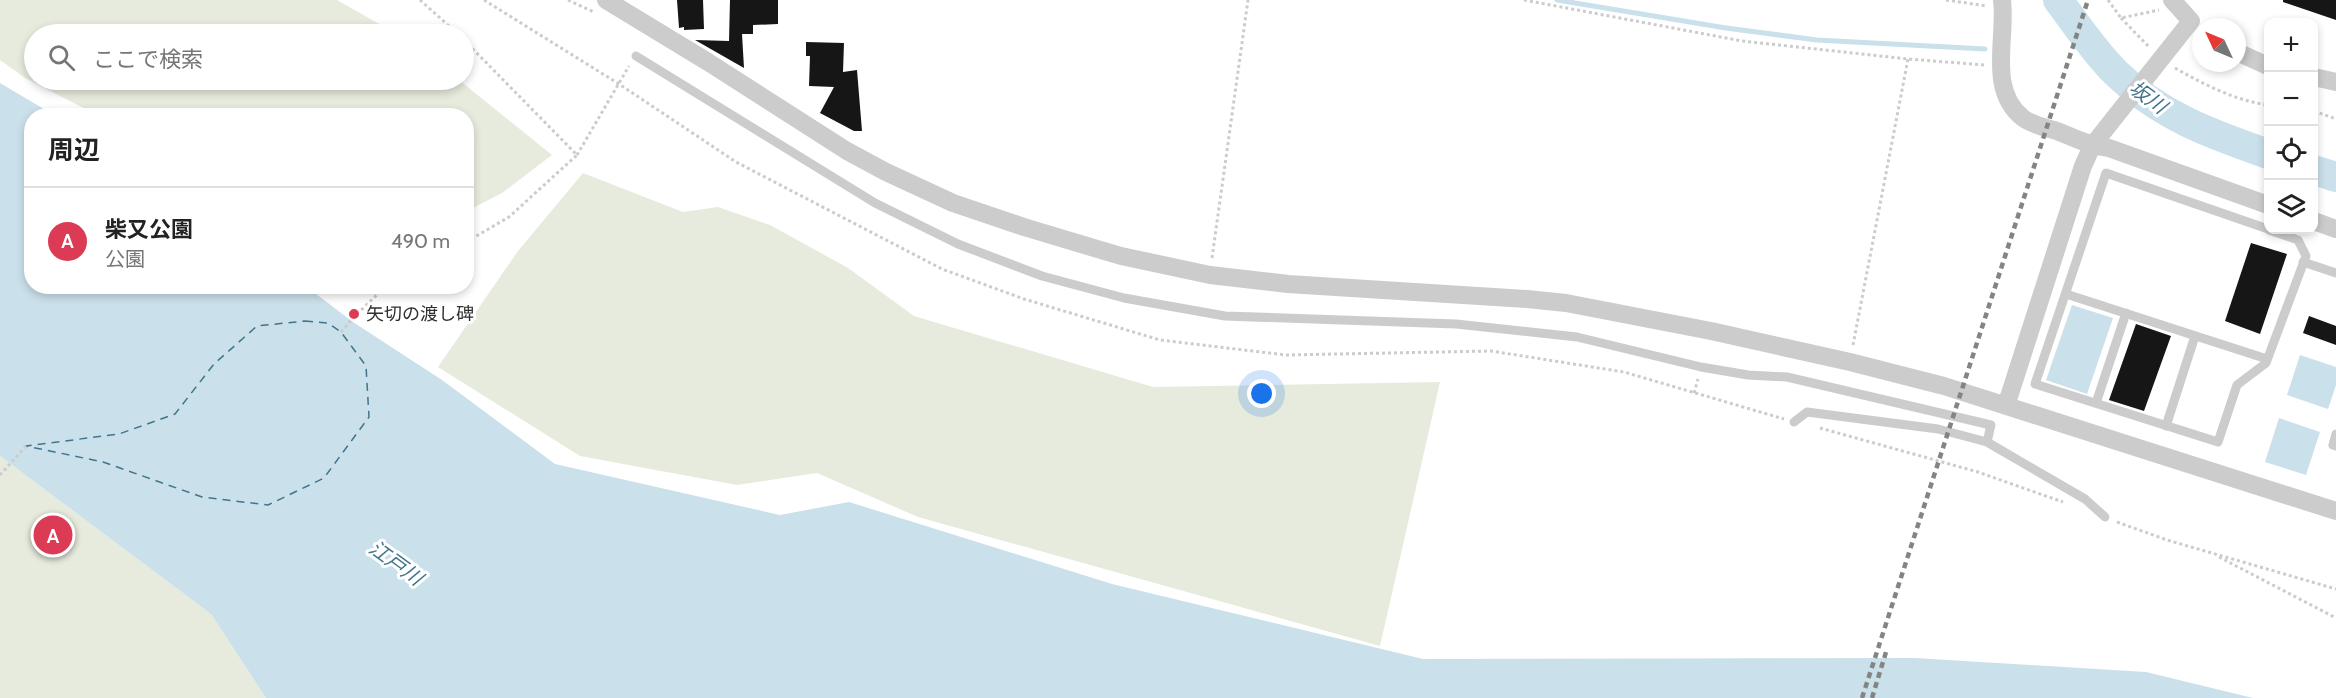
<!DOCTYPE html>
<html lang="ja">
<meta charset="utf-8">
<style>
:root{--surface:#fff;--page:#f6f6f6;--text:#222;--muted:#767676;--line:#e0e0e0;--accent:#db3b54}
body{margin:0;font-family:Cabin,"Noto Sans JP",sans-serif;background:var(--page);color:var(--text)}
.controls{position:absolute;right:18px;top:18px;display:grid;overflow:hidden;border-radius:12px;box-shadow:0 3px 9px #0003}
.controls button{width:54px;height:54px;display:grid;place-items:center;padding:0;border:0;border-bottom:2px solid var(--line);background:var(--surface);color:var(--text);font:30px sans-serif}
.compass{position:absolute;left:2192px;top:18px;width:54px;height:54px;border-radius:50%;background:var(--surface);box-shadow:0 3px 9px #0003;rotate:314deg}
.you{position:absolute;left:1262px;top:394px;width:21px;height:21px;margin:-15px;border:4px solid #fff;border-radius:50%;background:#1a73e8;box-shadow:0 0 0 9px #1a73e833}
.badge{display:grid;place-items:center;width:39px;height:39px;border-radius:50%;background:var(--accent);color:#fff;font-size:20px;font-weight:700}
.pin{position:absolute;translate:-50% -50%;border:3px solid #fff;box-shadow:0 2px 6px #0006}
.list{margin:0;padding:0;list-style:none}
h2{display:flex;justify-content:space-between;align-items:center;height:78px;margin:0;padding:0 24px;font-size:26px}
h2 small{font-size:20px;font-weight:400;color:var(--muted)}
.list li{display:grid;grid-template-columns:39px 1fr auto;gap:18px;align-items:center;box-sizing:border-box;height:108px;padding:0 24px;border-top:2px solid var(--line)}
.list b{display:block;font-size:22px;white-space:nowrap}
.list p{margin:0;font-size:20px;white-space:nowrap;color:var(--muted)}
.list em{font-size:20px;font-style:normal;color:var(--muted)}
.icon{flex:none;width:33px;height:33px;fill:none;stroke:currentColor;stroke-width:2;stroke-linecap:round;stroke-linejoin:round}
.map{position:relative;flex:none;width:2336px;height:698px;overflow:hidden}
.search{position:absolute;background:var(--surface);box-shadow:0 3px 9px #0003;left:24px;top:24px;width:450px;height:66px;display:flex;align-items:center;gap:15px;box-sizing:border-box;padding:0 21px;border-radius:33px;color:var(--muted);font-size:22px}
.panel{position:absolute;background:var(--surface);box-shadow:0 3px 9px #0003;left:24px;top:108px;width:450px;height:186px;border-radius:24px}
.map>svg:first-child{display:block}
.green{fill:#e6ebdd}
.water{fill:#cae0ea}
.lines{fill:none;stroke-linecap:round;stroke-linejoin:round}
.stream{stroke:#cae0ea;stroke-width:5}
.river{stroke:#cae0ea;stroke-width:30}
.ferry{stroke:#41758c;stroke-width:1.5;stroke-dasharray:8 6;stroke-linecap:butt}
.building{fill:#161616}
.path{stroke:#ccc;stroke-width:3;stroke-dasharray:3 3;stroke-linecap:butt}
.service{stroke:#ccc;stroke-width:9}
.minor{stroke:#ccc;stroke-width:18}
.rail{stroke:#848484;stroke-width:4.5;stroke-dasharray:6 4.5;stroke-linecap:butt}
.poi-dot{fill:#db3b54;stroke:#fff;stroke-width:2}
.labels{text-anchor:middle;stroke-width:6;stroke-linejoin:round;paint-order:stroke}
.poi-label{font-size:18px;fill:#2f2f2f;stroke:#fff;text-anchor:start}
.water-label{font-size:20px;font-style:italic;fill:#41758c;stroke:#fff}
</style>
<div class="map">
<svg width="2336" height="698" viewBox="0 0 2336 698">
<rect width="100%" height="100%" fill="#fff"/>
<path class="green" d="M0 0H337L397 34H34V80H459L552 155 502 193 467 211 466 116 97 115 25 78 0 60Z
M583 173 683 212 718 207 770 225 848 268 914 316 1153 387 1440 382 1380 646 918 517 817 473 737 485 580 456 438 367 518 251Z
M0 456 211 614 266 698H0Z"/>
<path class="water" d="M0 83 54 115 32 116V286L307 287 353 322 442 380 555 464 780 515 849 502 1112 584 1423 659 1915 658 2146 672 2253 698H266L211 614 0 456Z
M2072 305 2113 318 2087 394 2046 380Z
M2300 355 2336 367V385L2328 409 2287 395Z
M2279 418 2320 432 2306 475 2265 462Z"/>
<g class="lines">
<path class="stream" d="M1557 0 1726 28 1817 40 1985 49"/>
<path class="river" d="M2058 0C2076 24 2094 51 2115 72 2160 116 2211 134 2268 154
M2314 170 2336 177"/>
<path class="ferry" d="M305 321 328 323 341 332 366 366 369 417 324 478 268 505 202 497 103 462 26 446 119 434 175 414 214 364 257 326Z"/>
</g>
<path class="building" d="M677 0H703L704 29 684 30V27L679 28Z
M730 0H778V24L753 25V34H742L744 68 695 40 729 41Z
M2283 0H2336V20L2283 2Z
M806 42 844 43 843 72 857 70 862 131H854L820 113 834 87 809 86 810 56H806Z
M2251 243 2287 254 2260 334 2225 321Z
M2309 316 2336 326V345L2303 333Z
M2136 324 2171 336 2144 411 2109 400Z"/>
<g class="lines">
<path class="path" d="M420 0 458 34
M484 0 619 84 736 162 942 269 1024 299 1160 340 1286 355 1491 351 1624 372 1784 419
M568 0 594 12
M1524 0 1742 41 1908 59 1985 65
M1946 0 1987 6
M2108 0 2121 18 2159 10
M2121 18 2149 47
M464 40 577 155 509 217 466 242
M2175 68C2205 85 2234 100 2268 105
M2314 111 2336 119
M577 155 629 66
M1212 258 1248 0
M341 332 352 319 386 286
M1853 345 1908 59
M1694 393 1698 379
M1820 428 1978 472 2063 502
M0 475 26 446
M2117 522 2167 540 2336 589
M2219 557 2336 618"/>
<path class="service" d="M636 56 875 203 958 244 1042 276 1124 298 1225 316 1456 324 1577 337 1701 367 1748 375 1787 377 1991 425 1987 442
M2268 229 2106 173 2035 384 2218 442 2237 385 2266 363 2306 256 2298 240 2269 230
M2303 262 2336 273
M2066 294 2267 359
M2096 403 2126 313
M1794 422 1807 412 1938 429 1987 442 2085 499 2105 517
M2166 426 2195 336
M2336 434 2333 445 2336 446"/>
<path class="minor" d="M606 0 708 62 847 151 886 172 953 203 1024 227 1121 256 1210 275 1288 284 1527 299 1566 303 1711 331 1850 362 1944 386 2336 511
M2002 0C2007 37 1987 90 2023 118 2032 125 2047 128 2057 131 2075 138 2090 146 2109 148L2268 205
M2237 52 2268 66
M2314 77 2336 82
M2314 221 2336 229
M2006 406 2083 166 2092 146 2191 21 2172 0"/>
<path class="rail" d="M1862 698 2088 0
M1872 698 1886 652"/>
</g>
<circle class="poi-dot" cx="354" cy="314" r="6"/>
<g class="labels">
<g class="poi-label">
<text x="366" y="320">矢切の渡し碑</text>
</g>
<g class="water-label">
<text transform="translate(2148 97) rotate(36)" y="7">坂川</text>
<text transform="translate(396 563) rotate(36)" y="7">江戸川</text>
</g>
</g>
</svg>
<div class="controls">
<button>+</button>
<button>−</button>
<button><svg class="icon" aria-label="locate" viewBox="0 0 24 24"><circle cx="12" cy="12" r="6"/><path d="M12 2v4M12 18v4M2 12h4M18 12h4"/></svg></button>
<button><svg class="icon" aria-label="layers" viewBox="0 0 24 24"><path d="M12 4l9 5-9 5-9-5zM3 14l9 5 9-5"/></svg></button>
</div>
<svg class="compass" viewBox="-18 -18 36 36"><path d="M0-13l5 13h-10z" fill="#e53935"/><path d="M0 13l5-13h-10z" fill="#767676"/></svg>
<div class="you"></div>
<div class="pin badge" style="left:53px;top:535px">A</div>
<div class="search"><svg class="icon" aria-label="search" viewBox="0 0 24 24"><circle cx="10" cy="10" r="6"/><path d="M15 15l6 6"/></svg>ここで検索</div>
<section class="panel">
<h2>周辺<small></small></h2>
<ul class="list">
<li><span class="badge">A</span><div><b>柴又公園</b><p>公園</p></div><em>490 m</em></li>
</ul>
</section>
</div>
